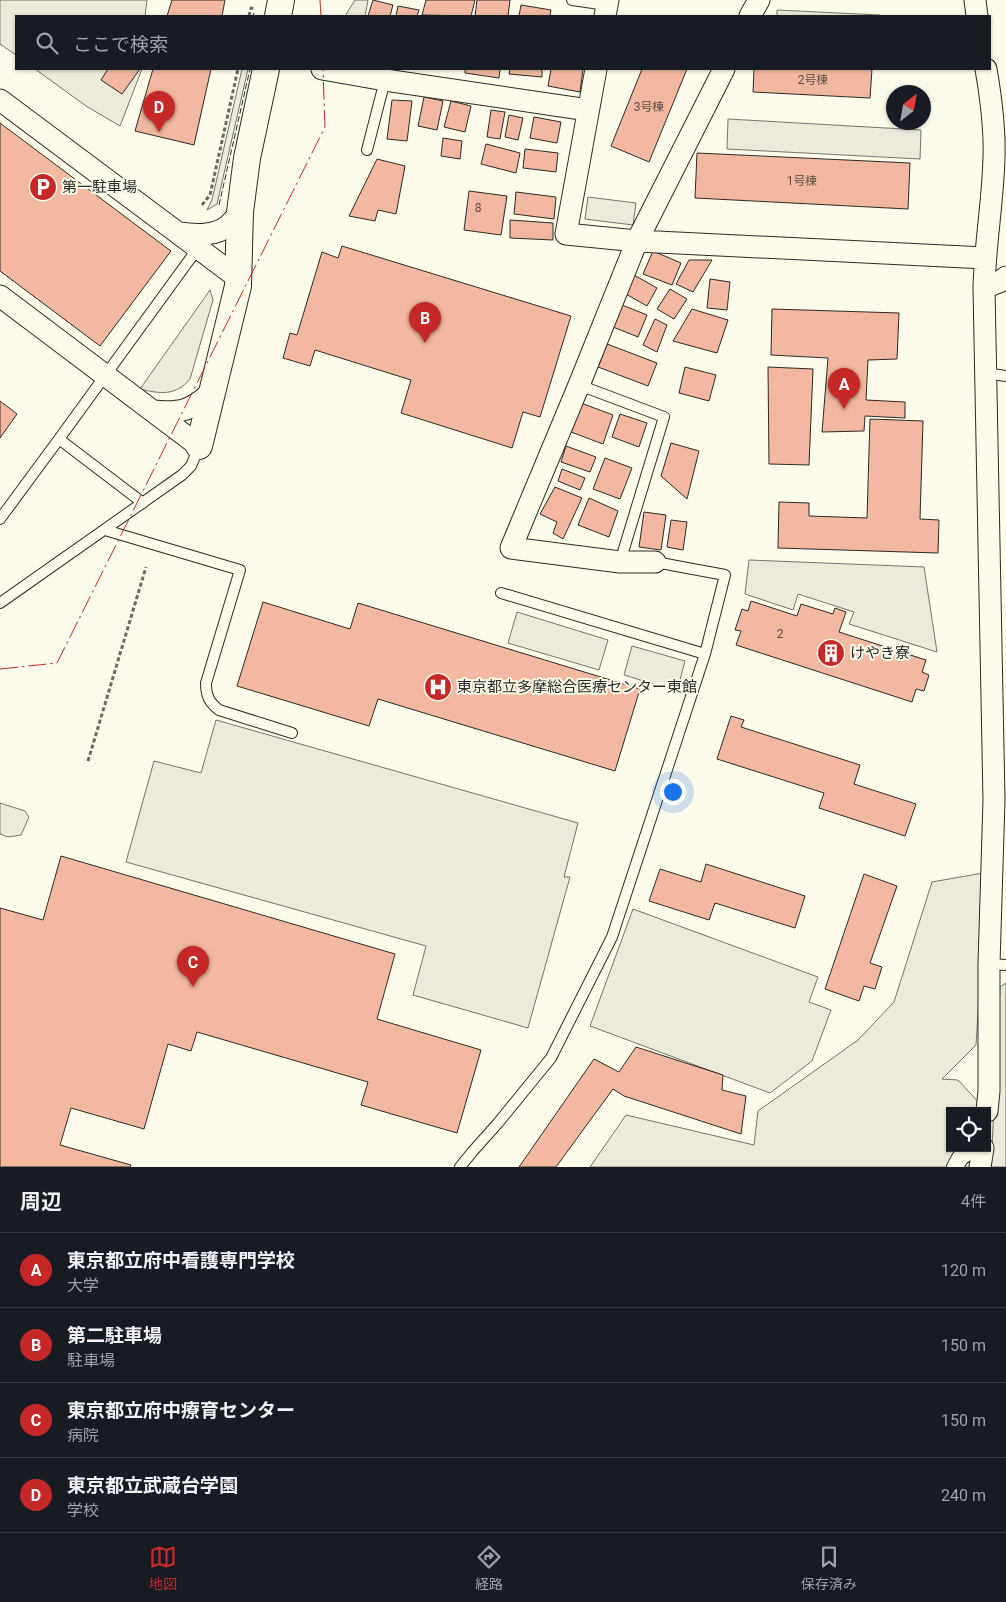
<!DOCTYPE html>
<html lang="ja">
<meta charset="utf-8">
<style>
:root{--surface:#171b24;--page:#242831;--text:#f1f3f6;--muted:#9ea1a6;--line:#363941;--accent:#c62828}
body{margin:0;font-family:Roboto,"Noto Sans JP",sans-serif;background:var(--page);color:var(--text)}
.controls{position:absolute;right:15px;bottom:15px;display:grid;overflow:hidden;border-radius:0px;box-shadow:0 1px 4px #0004}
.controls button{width:45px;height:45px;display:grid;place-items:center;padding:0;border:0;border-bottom:1px solid var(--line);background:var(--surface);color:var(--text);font:25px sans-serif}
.compass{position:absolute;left:886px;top:85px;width:45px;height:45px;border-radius:50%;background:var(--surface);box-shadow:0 1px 4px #0004;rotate:31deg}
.you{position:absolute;left:672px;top:791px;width:18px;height:18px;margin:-12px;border:4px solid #fff;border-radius:50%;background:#1a73e8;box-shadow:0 0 0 8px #1a73e833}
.badge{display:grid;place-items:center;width:32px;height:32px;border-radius:50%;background:var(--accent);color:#fff;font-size:16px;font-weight:700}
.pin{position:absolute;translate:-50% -41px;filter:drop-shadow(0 1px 2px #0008)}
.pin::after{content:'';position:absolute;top:26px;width:18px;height:15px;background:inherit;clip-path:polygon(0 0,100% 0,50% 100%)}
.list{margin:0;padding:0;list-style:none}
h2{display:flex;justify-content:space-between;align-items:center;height:65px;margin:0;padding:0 20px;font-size:21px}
h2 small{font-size:16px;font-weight:400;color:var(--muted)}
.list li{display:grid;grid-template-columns:32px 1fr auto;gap:15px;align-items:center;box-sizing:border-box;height:75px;padding:0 20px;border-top:1px solid var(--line)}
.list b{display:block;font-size:19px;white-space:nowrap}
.list p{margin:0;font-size:16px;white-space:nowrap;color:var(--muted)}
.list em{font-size:16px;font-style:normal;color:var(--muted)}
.icon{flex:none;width:28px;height:28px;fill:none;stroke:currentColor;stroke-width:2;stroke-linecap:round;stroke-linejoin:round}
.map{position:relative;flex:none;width:1006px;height:1167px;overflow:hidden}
.search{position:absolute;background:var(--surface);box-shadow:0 1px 4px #0004;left:15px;right:15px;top:15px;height:55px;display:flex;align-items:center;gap:12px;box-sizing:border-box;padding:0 18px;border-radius:0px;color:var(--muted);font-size:19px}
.sheet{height:365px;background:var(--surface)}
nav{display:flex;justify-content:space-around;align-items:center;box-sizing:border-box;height:70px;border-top:1px solid var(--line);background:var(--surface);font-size:14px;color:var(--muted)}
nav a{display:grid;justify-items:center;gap:2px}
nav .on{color:var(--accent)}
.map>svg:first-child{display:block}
.green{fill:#ecebdb;stroke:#74746e}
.parking{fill:#eceadb;stroke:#74746e}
.building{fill:#f2b8a0;stroke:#2b2b2b}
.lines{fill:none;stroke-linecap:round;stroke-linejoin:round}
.service-casing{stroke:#2b2b2b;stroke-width:12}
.pedestrian-casing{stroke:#2b2b2b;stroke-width:18}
.minor-casing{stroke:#2b2b2b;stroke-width:23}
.tertiary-casing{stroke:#2b2b2b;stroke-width:28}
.path{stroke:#6a6964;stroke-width:3;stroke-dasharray:4 2.5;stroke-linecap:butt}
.service{stroke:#fdfbea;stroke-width:10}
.pedestrian{stroke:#fdfbea;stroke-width:16}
.minor{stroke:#fdfbea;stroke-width:21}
.tertiary{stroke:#fdfbea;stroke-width:26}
.fence{stroke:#2b2b2b;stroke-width:1;stroke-dasharray:6 2.5;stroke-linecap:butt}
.power{stroke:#c62828;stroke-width:1;stroke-dasharray:18 4 2.5 4;stroke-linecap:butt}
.labels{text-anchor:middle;stroke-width:4;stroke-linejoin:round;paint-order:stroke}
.number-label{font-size:12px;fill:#5d4e48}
.poi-label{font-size:15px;fill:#2b2b2b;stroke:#fdfbea;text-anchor:start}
</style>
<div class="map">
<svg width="1006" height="1167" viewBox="0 0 1006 1167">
<rect width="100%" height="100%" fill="#fdfbea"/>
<path class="green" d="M0 0H147L145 16H16V55L0 44Z
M35 69H142L120 126 86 106Z
M242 69H248L217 204 207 210 212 200Z
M210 290 213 300 190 379C176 396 160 394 140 389Z
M0 803 25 811 29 817 21 835 8 837 0 834Z
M983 873V934L976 1045 942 1079 958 1080 982 1106 981 1111H950V1148H975L971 1167H590L626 1115 754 1145 758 1111 858 1040 894 1002 932 882Z
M1006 983V1167H991L1000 987Z"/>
<path class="parking" d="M355 0H368L365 16H345Z
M777 10 880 15V16H777Z
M728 119 921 130 920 159 727 149Z
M588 197 636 203 633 225 585 219Z
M749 560 924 567 937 652 849 624 854 612 798 594 793 610 745 594Z
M517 612 608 640 599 670 508 643Z
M632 646 685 661 677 691 624 675Z
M216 720 578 823 564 877H570L528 1028 413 995 426 946 126 862 154 761 201 773Z
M633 909 818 977 809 1002 831 1010 812 1061 770 1093 590 1026Z"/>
<path class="building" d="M172 0H225L222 16H167Z
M373 0 393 5 390 16H368Z
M426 0H475L471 16 422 15Z
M477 0H510L508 16H475Z
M521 5 551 10 550 16H519Z
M398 6 419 10 417 16H396Z
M108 69H140L122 94 101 80Z
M153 69H211L194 145 135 131Z
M465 69H500L499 78 465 73Z
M510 69H542V77L509 74Z
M551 69H583L580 92 548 86Z
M642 69H687L649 162 611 146Z
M754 69H872L870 98 753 92Z
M898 89H920V92H898Z
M424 97 443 101 437 130 418 126Z
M392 100 412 101 407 141 387 139Z
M451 101 471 106 465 132 444 127Z
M491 110 505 112 500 139 487 137Z
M509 115 523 118 518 140 505 137Z
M534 117 561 122 557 143 530 138Z
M0 123 171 251 100 346 0 271Z
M443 138 462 141 460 159 441 156Z
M486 144 520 153 516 173 481 164Z
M525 149 558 153 556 172 523 168Z
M697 153 910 163 908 209 695 198Z
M377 159 405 166 396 214 378 210 375 221 349 216Z
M469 191 507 196 501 235 464 230Z
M516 192 556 197 554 219 514 214Z
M510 220 553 223V240L510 238Z
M342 246 571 316 540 417 523 412 512 448 401 413 411 380 315 350 310 366 283 358 290 333 297 335 322 252 338 258Z
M653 251 681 263 672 285 643 274Z
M689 260H712L693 292 676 284Z
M634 275 657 288 647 306 624 293Z
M710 279 730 282 727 310 707 308Z
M670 289 687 299 674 319 657 309Z
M622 305 647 315 638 337 613 327Z
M692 309 728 320 717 353 673 341Z
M772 309 899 313 897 359 868 360 866 400 905 402V418L865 416 864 431 822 432 828 358 771 355Z
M655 319 667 325 657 352 643 345Z
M607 344 657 363 648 386 598 367Z
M685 367 716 375 709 401 679 393Z
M768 367 813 369 809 465 769 464Z
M0 401 17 414 0 438Z
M581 403 613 415 603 444 571 432Z
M620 414 647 423 639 447 612 437Z
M870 419 923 421 920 519 939 520 938 553 778 548 779 502 809 503V516L867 518Z
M671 443 699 451 687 499 661 476Z
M566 446 596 457 590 472 561 462Z
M605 458 632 468 620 499 593 489Z
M562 469 585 478 580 490 558 481Z
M555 487 582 498 563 539 553 533 557 522 540 514Z
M589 498 618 511 609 537 578 525Z
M644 512 666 515 661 550 639 547Z
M671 520 687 522 683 550 667 547Z
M751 601 797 616 801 604 833 614 835 608 846 612 839 632 926 660 922 672 929 675 924 691 916 689 912 702 736 645 741 631 735 630 742 609 748 611Z
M263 602 350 629 358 603 640 689 615 771 378 699 369 726 237 686Z
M731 716 744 720 741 727 860 765 854 784 916 804 905 836 819 808 824 793 717 759Z
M61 856 395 954 377 1019 481 1050 457 1133 361 1105 368 1082 197 1032 191 1051 168 1044 144 1129 71 1108 60 1145 131 1165 130 1167H0V908L43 920Z
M706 864 805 896 795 928 715 903 709 920 649 901 660 869 701 882Z
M864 874 897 886 870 963 882 967 875 989 864 986 859 1001 825 989Z
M636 1047 723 1075 722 1090 746 1096 741 1134 624 1096 613 1089 556 1167H519L594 1059 619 1072Z"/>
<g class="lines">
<g class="service-casing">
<path id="service" d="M572 0 607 5
M367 150 385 80
M986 373 1006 376
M579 385 664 417 620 562
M59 439 198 248
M0 519 59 439 143 503
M105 530 240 570 206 683C206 696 209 702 219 710L292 733
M501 593 705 654
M0 603 182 475 191 466 199 447
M989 964 1006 965
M460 1167 473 1151 498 1123 551 1058 612 937 705 654 725 575 655 562"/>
</g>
<g class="pedestrian-casing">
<path id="pedestrian" d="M955 1167 960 1158 973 1148"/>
</g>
<g class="minor-casing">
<path id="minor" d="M975 0 977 16
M605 16 608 0
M750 16 759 0
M322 69 385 80 588 110
M596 69 566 234 637 241 985 258
M986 69C991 98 995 127 994 157 993 201 985 244 984 288L994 800 989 964V1091L987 1111
M0 100 178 233C195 235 215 237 229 225 233 221 237 216 240 212
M178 233 238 278
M984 288 1001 281 1006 277
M0 296 199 446
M153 411C180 414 194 410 213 390
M655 562H620L511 548 579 385 637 241 724 69
M980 1167 983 1148"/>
</g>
<g class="tertiary-casing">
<path id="tertiary" d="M278 16 281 0
M199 446 238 286 240 212 247 158 266 69"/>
</g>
<path class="path" d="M249 16 251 8 254 9
M202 205 210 195 238 69
M88 761 146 567"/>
<use href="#service" class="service"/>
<use href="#pedestrian" class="pedestrian"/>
<use href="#minor" class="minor"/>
<use href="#tertiary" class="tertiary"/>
<path class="fence" d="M253 16 254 13
M219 205 250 69"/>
<path class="power" d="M320 0 321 16
M0 669 57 663 325 127 323 69"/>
</g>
<defs>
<g id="parking-disc" transform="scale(1.4375)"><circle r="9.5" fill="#c62828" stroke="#fdfbea"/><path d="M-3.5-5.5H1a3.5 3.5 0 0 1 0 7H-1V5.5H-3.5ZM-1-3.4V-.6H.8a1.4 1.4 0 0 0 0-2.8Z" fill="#fff"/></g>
<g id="building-disc" transform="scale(1.4375)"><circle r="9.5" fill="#c62828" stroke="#fdfbea"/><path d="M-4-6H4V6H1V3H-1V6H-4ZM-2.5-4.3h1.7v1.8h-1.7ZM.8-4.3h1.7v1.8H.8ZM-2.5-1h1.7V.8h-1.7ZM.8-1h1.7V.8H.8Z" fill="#fff"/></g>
<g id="hospital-disc" transform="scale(1.4375)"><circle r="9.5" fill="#c62828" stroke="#fdfbea"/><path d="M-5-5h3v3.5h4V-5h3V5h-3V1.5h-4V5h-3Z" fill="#fff"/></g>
</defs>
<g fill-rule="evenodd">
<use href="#parking-disc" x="43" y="187"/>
<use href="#building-disc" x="831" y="653"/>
<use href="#hospital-disc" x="438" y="687"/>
</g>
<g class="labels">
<g class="number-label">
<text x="813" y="84">2号棟</text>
<text x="649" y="111">3号棟</text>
<text x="802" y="185">1号棟</text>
<text x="478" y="212">8</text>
<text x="780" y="638">2</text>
</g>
<g class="poi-label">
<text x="62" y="192">第一駐車場</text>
<text x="850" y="658">けやき寮</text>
<text x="457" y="692">東京都立多摩総合医療センター東館</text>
</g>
</g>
</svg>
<div class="controls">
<button><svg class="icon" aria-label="locate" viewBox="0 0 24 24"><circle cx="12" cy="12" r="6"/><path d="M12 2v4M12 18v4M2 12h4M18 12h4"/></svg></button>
</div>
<svg class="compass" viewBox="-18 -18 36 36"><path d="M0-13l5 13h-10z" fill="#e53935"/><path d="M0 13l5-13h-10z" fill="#9ea1a6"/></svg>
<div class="you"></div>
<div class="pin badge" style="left:844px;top:409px">A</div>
<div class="pin badge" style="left:425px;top:343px">B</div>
<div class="pin badge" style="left:193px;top:987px">C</div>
<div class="pin badge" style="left:159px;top:132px">D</div>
<div class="search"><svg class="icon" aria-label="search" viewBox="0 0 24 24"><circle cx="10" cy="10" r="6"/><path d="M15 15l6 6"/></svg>ここで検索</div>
</div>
<section class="sheet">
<h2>周辺<small>4件</small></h2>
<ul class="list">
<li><span class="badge">A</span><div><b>東京都立府中看護専門学校</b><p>大学</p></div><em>120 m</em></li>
<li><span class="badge">B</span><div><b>第二駐車場</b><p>駐車場</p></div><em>150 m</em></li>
<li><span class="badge">C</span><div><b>東京都立府中療育センター</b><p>病院</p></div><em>150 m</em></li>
<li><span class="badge">D</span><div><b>東京都立武蔵台学園</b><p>学校</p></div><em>240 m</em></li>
</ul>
</section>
<nav>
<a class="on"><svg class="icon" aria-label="map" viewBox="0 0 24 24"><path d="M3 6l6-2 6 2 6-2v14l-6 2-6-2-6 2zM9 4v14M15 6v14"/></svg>地図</a>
<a><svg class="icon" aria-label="directions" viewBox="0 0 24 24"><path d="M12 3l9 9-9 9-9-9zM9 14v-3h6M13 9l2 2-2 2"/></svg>経路</a>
<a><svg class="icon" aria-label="saved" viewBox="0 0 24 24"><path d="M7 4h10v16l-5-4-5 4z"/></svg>保存済み</a>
</nav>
